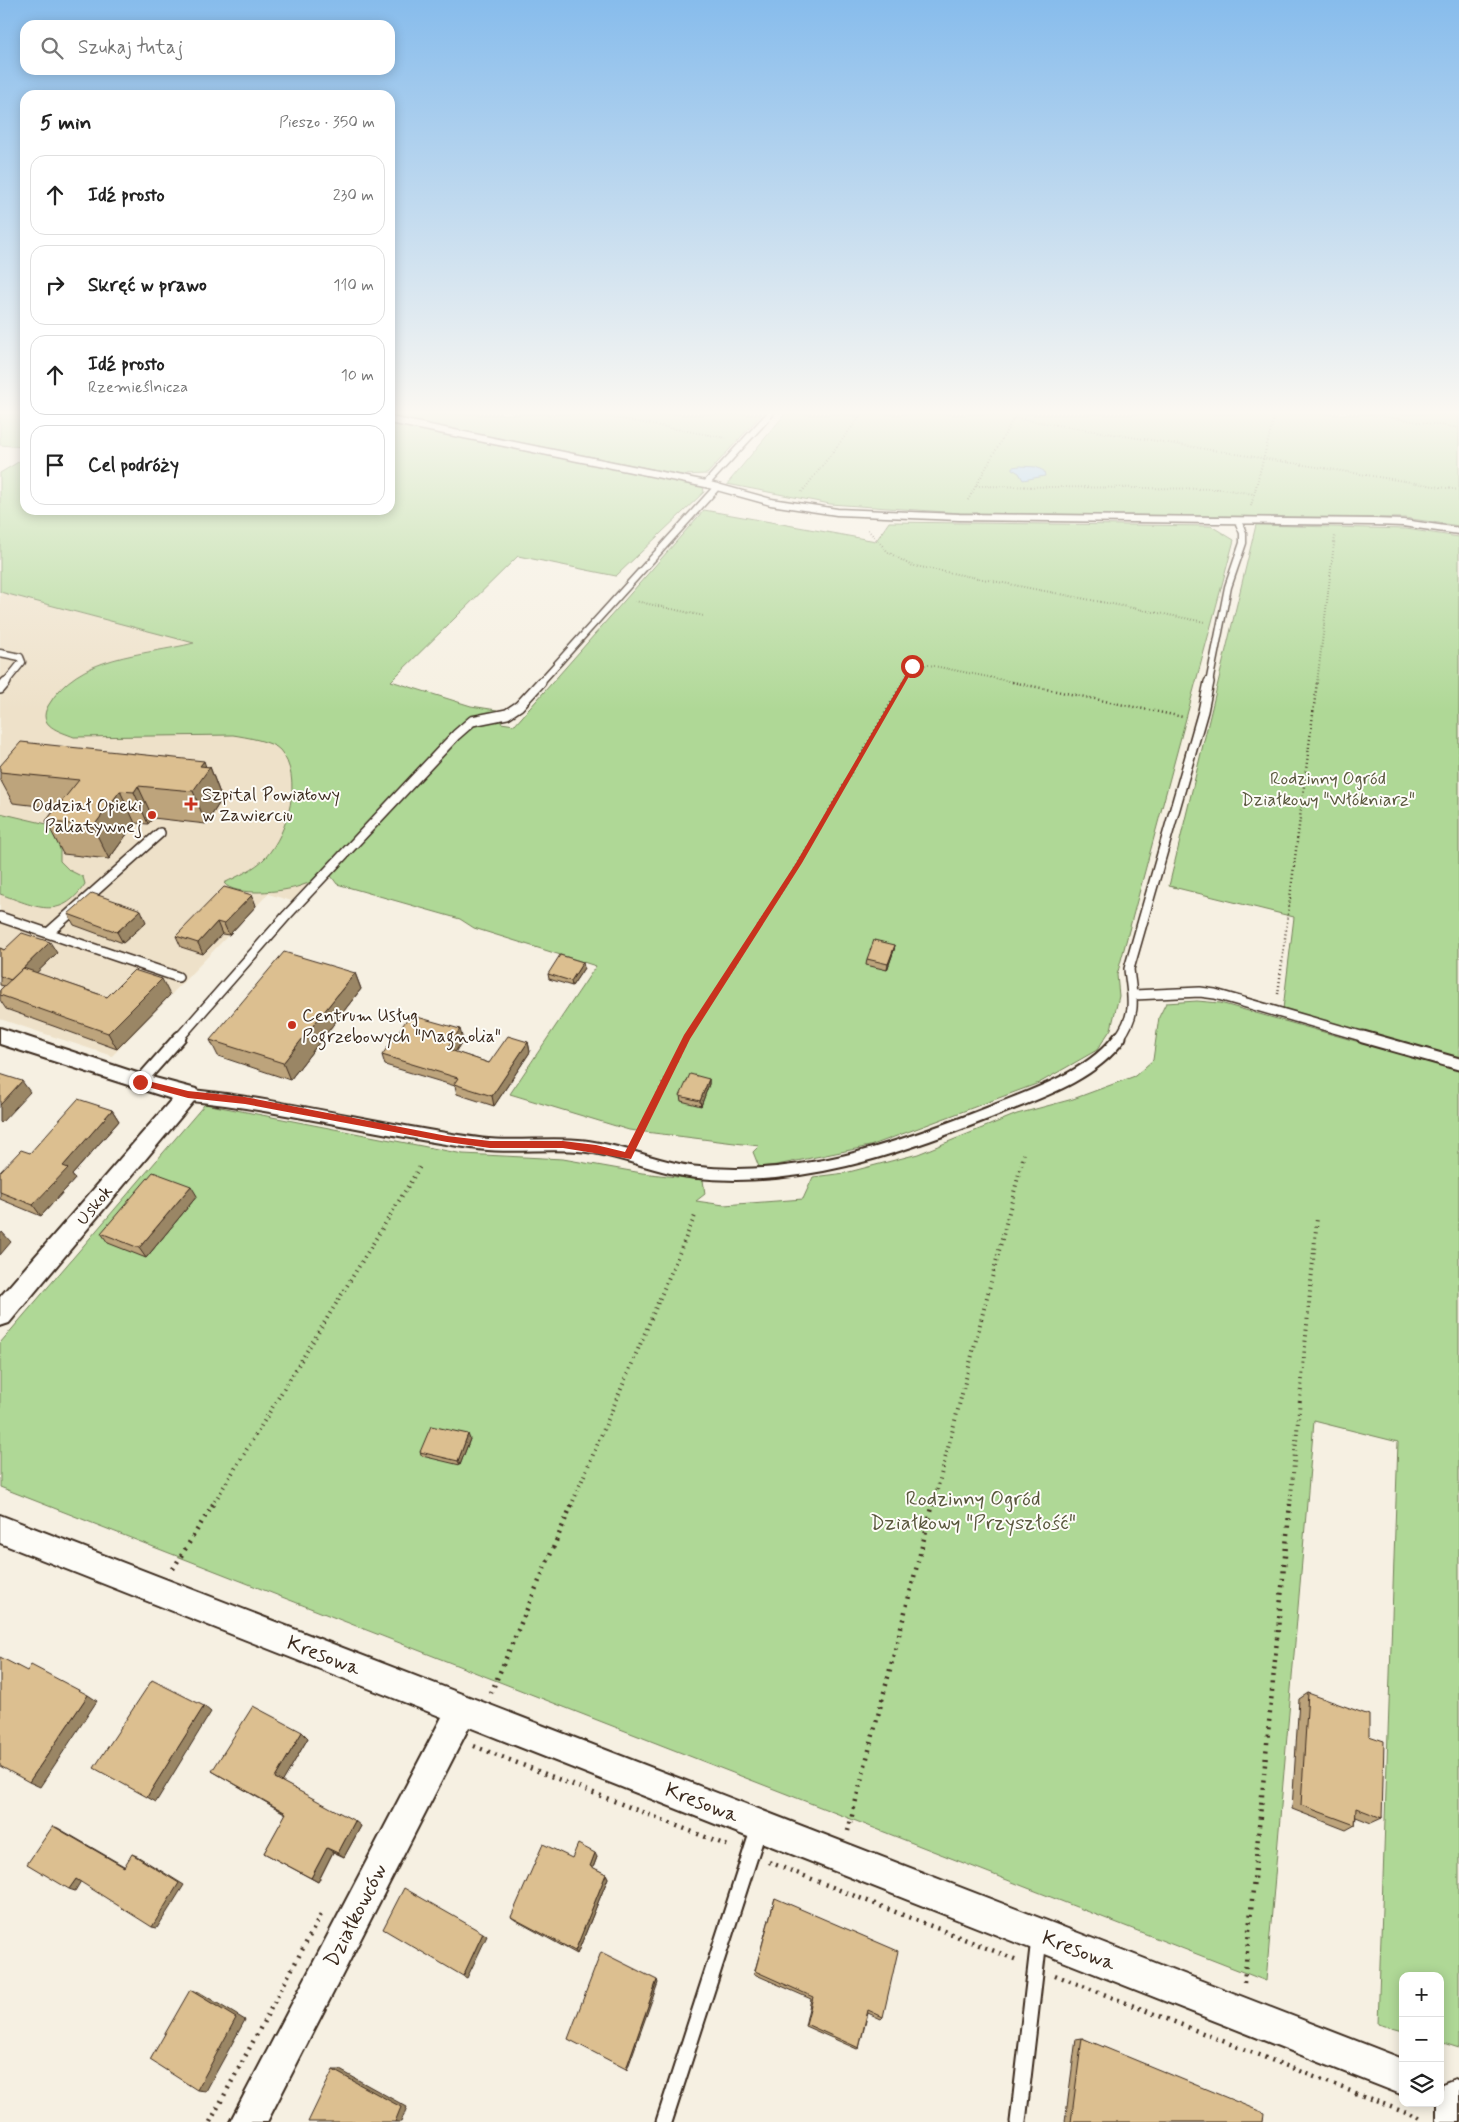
<!DOCTYPE html>
<html lang="pl">
<meta charset="utf-8">
<style>
:root{--surface:#fff;--page:#f6f6f6;--text:#222;--muted:#767676;--line:#e0e0e0}
body{margin:0;font-family:Mynerve,sans-serif;background:var(--page);color:var(--text)}
.controls{position:absolute;right:15px;bottom:15px;display:grid;overflow:hidden;border-radius:10px;box-shadow:0 2px 12px #0003}
.controls button{width:45px;height:45px;display:grid;place-items:center;padding:0;border:0;border-bottom:1px solid var(--line);background:var(--surface);color:var(--text);font:25px sans-serif}
.stop{position:absolute;width:15px;height:15px;margin:-11px;border:4px solid #c8321e;border-radius:50%;background:#fff}
.stop.end{background:#c8321e;border-color:#fff;box-shadow:0 1px 5px #0008}
.list{margin:0;padding:0;list-style:none}
h2{display:flex;justify-content:space-between;align-items:center;height:65px;margin:0;padding:0 20px;font-size:21px}
h2 small{font-size:16px;font-weight:400;color:var(--muted)}
.list li{display:grid;grid-template-columns:32px 1fr auto;gap:15px;align-items:center;box-sizing:border-box;height:80px;margin:0 10px 10px;padding:0 10px;border:1px solid var(--line);border-radius:15px}
.list b{display:block;font-size:19px;white-space:nowrap}
.list p{margin:0;font-size:16px;white-space:nowrap;color:var(--muted)}
.list em{font-size:16px;font-style:normal;color:var(--muted)}
.icon{flex:none;width:28px;height:28px;fill:none;stroke:currentColor;stroke-width:2;stroke-linecap:round;stroke-linejoin:round}
.map{position:relative;flex:none;width:1459px;height:2122px;overflow:hidden}
.search{position:absolute;background:var(--surface);box-shadow:0 2px 12px #0003;left:20px;top:20px;width:375px;height:55px;display:flex;align-items:center;gap:12px;box-sizing:border-box;padding:0 18px;border-radius:15px;color:var(--muted);font-size:19px}
.panel{position:absolute;background:var(--surface);box-shadow:0 2px 12px #0003;left:20px;top:90px;width:375px;height:425px;border-radius:15px}
.map>svg:first-child{display:block}
.built{fill:#eee1c9}
.green{fill:#afd896;stroke:#75815a}
.water{fill:#96c8f2;stroke:#72899d}
.lines{fill:none;stroke-linecap:round;stroke-linejoin:round}
.lane-far3-casing{stroke:#3b2a1e;stroke-width:9}
.lane-far2-casing{stroke:#3b2a1e;stroke-width:12}
.lane-far1-casing{stroke:#3b2a1e;stroke-width:15}
.lane-casing{stroke:#3b2a1e;stroke-width:19}
.street-casing{stroke:#3b2a1e;stroke-width:4}
.path-far3{stroke:#3b2a1e;stroke-width:2;stroke-dasharray:0.5 2.5;stroke-linecap:butt}
.path-far2{stroke:#3b2a1e;stroke-width:2.5;stroke-dasharray:1 3;stroke-linecap:butt}
.path-far1{stroke:#3b2a1e;stroke-width:4;stroke-dasharray:1 4.5;stroke-linecap:butt}
.path{stroke:#3b2a1e;stroke-width:4.5;stroke-dasharray:2 5.5;stroke-linecap:butt}
.lane-far3{stroke:#fdfcf7;stroke-width:6}
.lane-far2{stroke:#fdfcf7;stroke-width:9}
.lane-far1{stroke:#fdfcf7;stroke-width:11}
.lane{stroke:#fdfcf7;stroke-width:15}
.street{fill:#fdfcf7;fill-rule:evenodd}
.wall{fill:#bda47c;stroke:#3b2a1e}
.shaded-wall{fill:#9a8665;stroke:#3b2a1e}
.building{fill:#dcbf90;stroke:#3b2a1e}
.route{fill:#c8321e}
.poi-dot{fill:#c8321e;stroke:#fdfcf7;stroke-width:2}
.labels{text-anchor:middle;stroke-width:4;stroke-linejoin:round;paint-order:stroke}
.park-label{font-size:18px;fill:#58563c;stroke:#fdfcf7}
.poi-label{font-size:18px;fill:#3b2a1e;stroke:#fdfcf7;text-anchor:start}
.street-label{font-size:18px;fill:#3b2a1e;stroke:#fdfcf7}
.near-park-label{font-size:21px;fill:#58563c;stroke:#fdfcf7}
.near-street-label{font-size:21px;fill:#3b2a1e;stroke:#fdfcf7}
</style>
<div class="map">
<svg width="1459" height="2122" viewBox="0 0 1459 2122">
<rect width="100%" height="100%" fill="#f6f0e2"/>
<filter id="ink" filterUnits="userSpaceOnUse"><feTurbulence type="fractalNoise" baseFrequency=".02" numOctaves="2"/><feDisplacementMap in="SourceGraphic" scale="10" xChannelSelector="R" yChannelSelector="G"/><feConvolveMatrix kernelMatrix="1 2 1 2 8 2 1 2 1" color-interpolation-filters="sRGB"/></filter>
<g filter="url(#ink)">
<path class="built" d="M0 592 466 714 292 901 268 894 112 1056 0 1019Z"/>
<path class="green" d="M0 414H25V447L0 445Z
M390 414H762L707 474 682 475 390 416Z
M785 414H1459V526L1405 518 961 513 830 504 727 484Z
M390 424 703 487 704 492 616 576 518 556 391 681 471 706 497 710 503 717 501 723 515 725 704 510 876 541 889 522 1211 526 1234 540 1117 975 1119 996 1111 1029 1097 1050 1039 1083 870 1146 777 1165 759 1167 753 1152 759 1146 629 1130 510 1094 596 966 474 928 460 919 337 884 329 873C320 878 310 883 300 886 284 892 234 897 224 883 238 876 255 869 266 857 288 832 304 778 280 750 272 741 245 737 233 735L74 737C59 731 37 726 48 706 78 654 143 656 194 643L0 592V473L25 458V510H390Z
M1256 525 1406 529 1459 537V1058L1369 1036 1283 1009 1294 917 1169 886Z
M0 813 51 825 60 847V861L69 870 83 877 85 884C60 922 35 906 0 894Z
M1197 1001 1220 1003 1459 1070V2048L1440 2042V1976H1403V2031L1378 2024 1398 1442 1314 1421 1266 1981 0 1487V1343L205 1104 463 1154 563 1159 642 1173 703 1180 705 1194 696 1201 724 1205 803 1199 813 1177 845 1173 918 1154 1017 1114 1073 1099 1135 1076 1153 1060 1159 1017 1166 1003Z"/>
<path class="water" d="M1020 466 1036 467 1044 471 1045 476 1023 480 1019 473 1012 469V467Z"/>
<g class="lines">
<g class="lane-far3-casing">
<path id="lane-far3" d="M390 420 706 484 771 502 837 512 959 517 1374 522 1403 523 1459 531
M706 484 770 414
M0 653 20 657 22 662 5 683
M540 683 717 487
M1209 683 1228 587 1243 543V533L1238 521"/>
</g>
<g class="lane-far2-casing">
<path id="lane-far2" d="M0 689 6 682
M0 917 178 977
M48 933 160 833
M1134 995 1200 992 1215 994 1368 1038
M179 1038 287 915 456 735 472 721 507 714 519 706 541 682
M1119 1038C1138 1012 1132 998 1129 969L1203 711 1209 682"/>
</g>
<g class="lane-far1-casing">
<path id="lane-far1" d="M1363 1037 1459 1064
M140 1082 180 1037
M188 1095C287 1105 383 1131 482 1144 516 1148 550 1142 584 1146 621 1150 656 1167 693 1172 798 1184 895 1150 991 1112 1035 1094 1091 1077 1120 1037"/>
</g>
<g class="lane-casing">
<path id="lane" d="M664 2122 759 1828
M1018 2122 1039 1939"/>
</g>
<g class="street-casing">
<path id="street" d="M0 1028 140 1074 196 1089 199 1095 9 1323 0 1326V1297L172 1099 0 1044Z
M0 1515 1403 2059V2095L469 1727 267 2122H230L442 1717 0 1543Z
M1455 2079 1459 2081V2122H1437V2103H1440L1442 2084Z"/>
</g>
<path class="path-far3" d="M593 414 726 438
M841 414 860 417
M1367 414 1459 428
M1014 418 1459 490
M976 486 1222 489 1254 494
M802 492 862 414
M968 500 1016 414
M1251 506 1275 414
M868 530 888 552 910 565 1205 622
M635 601 704 616
M902 683 912 666 929 665 1018 683
M1317 683 1335 536"/>
<path class="path-far2" d="M1012 682 1183 717
M1278 994 1317 682
M687 1038 799 863 903 682"/>
<path class="path-far1" d="M636 1139 687 1037
M212 1506 421 1165
M571 1506 695 1216
M933 1506 1024 1154
M1290 1506 1317 1218"/>
<path class="path" d="M173 1569 213 1504
M491 1693 572 1504
M474 1746 731 1847
M848 1831 933 1504
M769 1862 1017 1960
M1055 1975 1424 2120
M1244 1983 1290 1504
M210 2122 323 1911"/>
<use href="#lane-far3" class="lane-far3"/>
<use href="#lane-far2" class="lane-far2"/>
<use href="#lane-far1" class="lane-far1"/>
<use href="#lane" class="lane"/>
<use href="#street" class="street"/>
</g>
<path class="wall" d="M0 766 210 767 222 799 206 824 153 818 148 824 135 823 109 859 63 854 46 821 56 808 13 803 0 779Z
M252 895 256 906 229 935 222 934 203 954 181 947 176 936Z
M68 914 146 922 123 943 74 925Z
M895 945 894 950 887 970 866 965 867 959Z
M0 948 4 950 57 953 36 973 107 997 170 995 117 1049 6 1009 0 1000V990L4 986 0 985Z
M584 968 572 986 549 979 548 974Z
M355 973 361 989 290 1080 218 1056 210 1040Z
M463 1040 455 1052 489 1063 528 1042 530 1052 494 1106 457 1094 455 1086 385 1065 382 1055Z
M709 1079V1084L701 1106 681 1101 680 1096Z
M112 1110 119 1121 72 1175 75 1179 41 1216 0 1199V1172L30 1153Z
M197 1196 146 1258 108 1243 101 1233Z
M470 1439 460 1465 422 1456 420 1452Z
M1308 1693 1369 1736 1382 1818 1371 1823 1356 1817 1355 1825 1346 1830 1292 1809 1299 1699Z
M302 1732 308 1738 282 1782 361 1826 344 1857 333 1852 318 1882 264 1853 286 1814 212 1771Z
M597 1857 593 1868 606 1874 608 1878 577 1954 515 1920 511 1917 572 1858Z
M775 1898 883 2017 881 2019 868 2013 859 2048 857 2049 805 2026 811 1999 754 1974Z
M1082 2038 1263 2122H1065L1076 2039Z"/>
<path class="shaded-wall" d="M204 761 207 770 210 767 222 799 206 824 193 791 200 766Z
M138 786 153 818 148 824 134 792Z
M120 791 135 823 109 859 93 827Z
M252 895 256 906 229 935 224 924Z
M141 910 146 922 123 943 117 932Z
M217 922 222 934 203 954 198 943Z
M50 942 57 953 18 991 11 980Z
M895 945 894 950 887 970 888 964Z
M583 962 584 968 572 986 571 981Z
M355 973 361 989 290 1080 283 1063Z
M162 979 170 995 117 1049 108 1033Z
M460 1029 463 1040 450 1060 447 1049Z
M528 1042 530 1052 494 1106 492 1096Z
M709 1079V1084L701 1106 700 1101Z
M22 1081 30 1092 1 1123 0 1122V1105Z
M112 1110 119 1121 72 1175 75 1179 41 1216 33 1205 63 1166Z
M191 1186 197 1196 146 1258 139 1248Z
M2 1232 11 1242 0 1255V1235Z
M468 1434 470 1439 460 1465 458 1461Z
M88 1695 97 1701 40 1787 29 1782Z
M204 1706 211 1712 156 1802 147 1797Z
M302 1732 308 1738 282 1783 275 1778Z
M355 1821 361 1826 344 1857 338 1853Z
M53 1826 58 1828 129 1869 124 1867Z
M327 1848 333 1852 318 1882 311 1878Z
M595 1853 597 1857 592 1870 590 1866Z
M132 1854 137 1856 184 1885 157 1928 152 1927Z
M606 1874 608 1878 577 1954 575 1951Z
M76 1879 81 1881 75 1891 69 1889Z
M483 1933 487 1936 467 1978 463 1976Z
M657 1980 658 1983 627 2070 626 2069Z
M190 1990 199 1992 245 2020 206 2091 197 2090Z
M333 2070H340L407 2107 401 2122H395Z"/>
<path class="building" d="M21 742 204 761 200 766 210 767 193 791 138 786 134 792 120 791 93 827 46 821 79 780 0 772V766Z
M224 887 252 895 224 924 217 922 198 943 176 936Z
M92 893 141 910 117 932 68 914Z
M22 933 50 942 11 980 0 976V948L4 950Z
M874 940 895 945 888 964 867 959Z
M284 952 355 973 283 1063 210 1040Z
M560 955 583 962 571 981 548 974Z
M23 968 107 997 134 970 162 979 108 1033 0 995V990Z
M410 1015 460 1029 447 1049 489 1063 508 1036 528 1042 492 1096 454 1084 458 1078 382 1055Z
M0 1074 22 1081 0 1105Z
M690 1074 709 1079 700 1101 680 1096Z
M78 1099 112 1110 63 1166 68 1168 33 1205 0 1192V1172L21 1150 30 1153Z
M153 1172 191 1186 139 1248 101 1233Z
M431 1426 468 1434 458 1461 420 1452Z
M0 1657 27 1671 31 1665 88 1695 29 1782 0 1766Z
M152 1680 204 1706 147 1797 94 1768Z
M1308 1693 1369 1715V1736L1384 1741 1382 1818 1356 1808 1355 1825 1301 1805Z
M253 1706 302 1732 275 1778 355 1821 338 1853 327 1848 311 1878 264 1853 286 1813 212 1771Z
M53 1826 124 1867 132 1854 179 1883 152 1927 76 1879 69 1889 27 1864Z
M543 1844 572 1858 578 1844 595 1853 590 1866 606 1874 575 1951 511 1917Z
M404 1888 483 1933 463 1976 383 1929Z
M775 1898 898 1951 883 2017 868 2010 859 2048 806 2024 813 1997 755 1971Z
M601 1952 657 1980 626 2069 568 2039Z
M190 1990 236 2018 197 2090 150 2060Z
M1082 2038 1264 2113 1263 2122H1071Z
M333 2070 401 2107 395 2122H308Z"/>
</g>
<linearGradient id="sky" x2="0" y2="1"><stop stop-color="#87bcec"/><stop offset="0.58" stop-color="#fbf8f2"/><stop offset="1" stop-color="#fbf8f2" stop-opacity="0"/></linearGradient>
<rect width="1459" height="711" fill="url(#sky)"/>
<path class="route" d="M912 664 915 666 802 863 690 1039 631 1159 563 1148H490L447 1142 245 1104 188 1098 137 1084V1080L140 1079 188 1091 245 1097 447 1136 490 1141H563L596 1145 625 1152 684 1035 796 863Z"/>
<g class="poi-dot">
<path d="M188.5 796.5h5v5h5v5h-5v5h-5v-5h-5v-5h5z"/>
<circle cx="152" cy="815" r="5"/>
<circle cx="292" cy="1025" r="5"/>
</g>
<g class="labels">
<g class="park-label">
<text x="1328" y="784">Rodzinny Ogród<tspan x="1328" dy="21">Działkowy "Włókniarz"</tspan></text>
</g>
<g class="poi-label">
<text x="202" y="800">Szpital Powiatowy<tspan x="202" dy="21">w Zawierciu</tspan></text>
<text x="142" y="811" text-anchor="end">Oddział Opieki<tspan x="142" dy="21">Paliatywnej</tspan></text>
<text x="302" y="1021">Centrum Usług<tspan x="302" dy="21">Pogrzebowych "Magnolia"</tspan></text>
</g>
<g class="street-label">
<text transform="translate(94 1205) rotate(-50)" y="6">Uskok</text>
</g>
<g class="near-park-label">
<text x="973" y="1505">Rodzinny Ogród<tspan x="973" dy="24">Działkowy "Przyszłość"</tspan></text>
</g>
<g class="near-street-label">
<text transform="translate(324 1655) rotate(21)" y="7">Kresowa</text>
<text transform="translate(702 1802) rotate(21)" y="7">Kresowa</text>
<text transform="translate(355 1915) rotate(-63)" y="7">Działkowców</text>
<text transform="translate(1079 1950) rotate(21)" y="7">Kresowa</text>
</g>
</g>
</svg>
<div class="controls">
<button>+</button>
<button>−</button>
<button><svg class="icon" aria-label="layers" viewBox="0 0 24 24"><path d="M12 4l9 5-9 5-9-5zM3 14l9 5 9-5"/></svg></button>
</div>
<div class="stop" style="left:912px;top:666px"></div>
<div class="stop end" style="left:140px;top:1082px"></div>
<div class="search"><svg class="icon" aria-label="search" viewBox="0 0 24 24"><circle cx="10" cy="10" r="6"/><path d="M15 15l6 6"/></svg>Szukaj tutaj</div>
<section class="panel">
<h2>5 min<small>Pieszo · 350 m</small></h2>
<ul class="list">
<li><svg class="icon" aria-label="ahead" viewBox="0 0 24 24"><path d="M12 20V5M6 11l6-6 6 6"/></svg><div><b>Idź prosto</b></div><em>230 m</em></li>
<li><svg class="icon" aria-label="right" viewBox="0 0 24 24"><path d="M7 20v-9h11M14 6l5 5-5 5"/></svg><div><b>Skręć w prawo</b></div><em>110 m</em></li>
<li><svg class="icon" aria-label="ahead" viewBox="0 0 24 24"><path d="M12 20V5M6 11l6-6 6 6"/></svg><div><b>Idź prosto</b><p>Rzemieślnicza</p></div><em>10 m</em></li>
<li><svg class="icon" aria-label="arrive" viewBox="0 0 24 24"><path d="M6 21V4h12l-3 4 3 4H6"/></svg><div><b>Cel podróży</b></div></li>
</ul>
</section>
</div>
